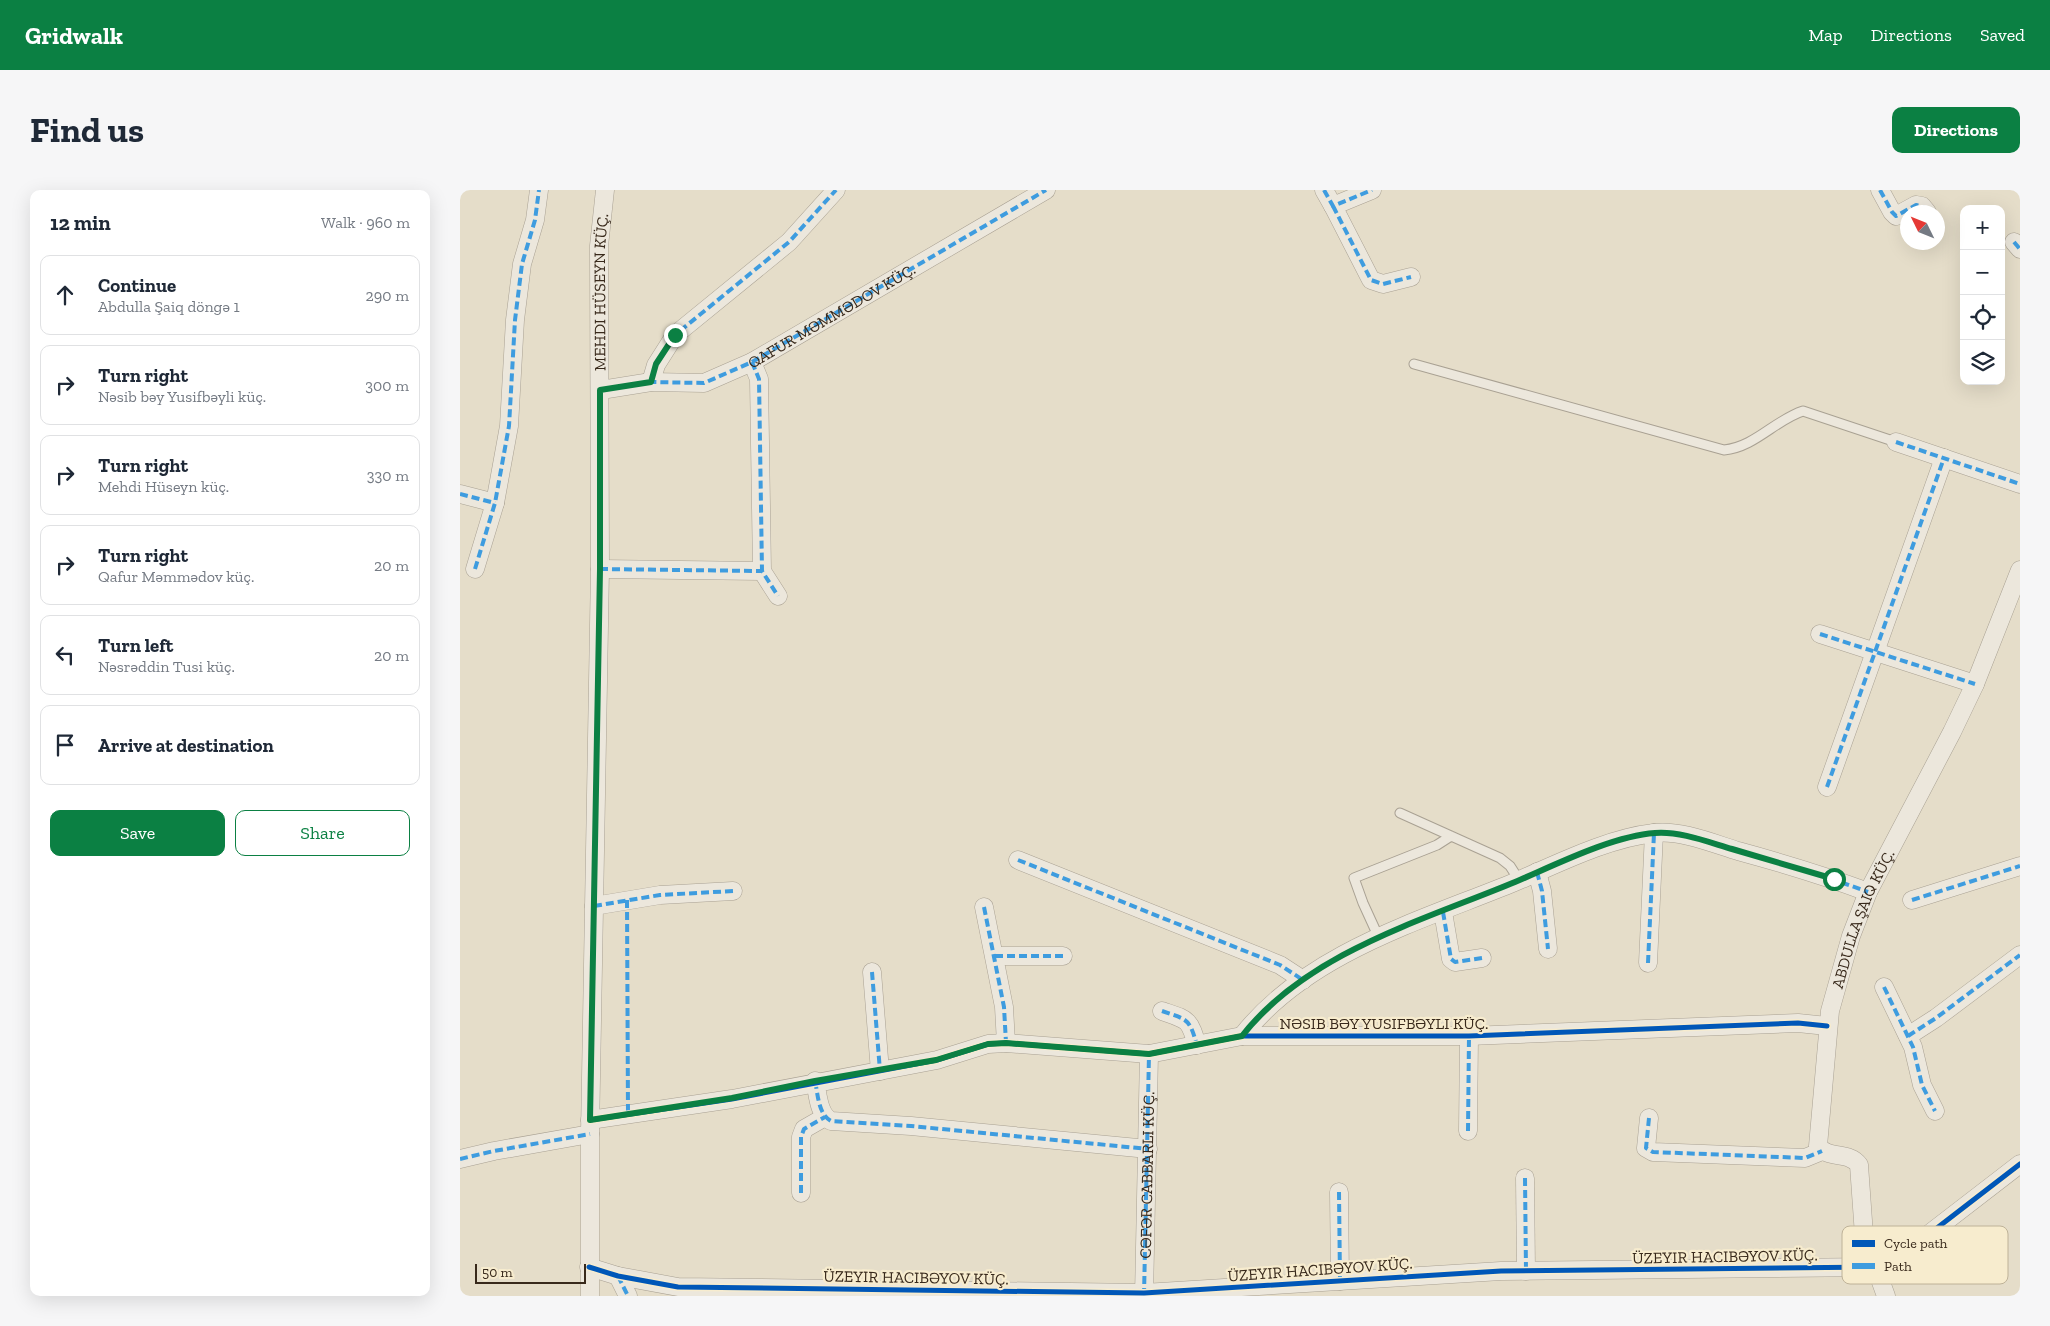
<!DOCTYPE html>
<meta charset="utf-8">
<style>
:root{--surface:#fff;--page:#f6f6f7;--text:#1f2937;--muted:#747a83;--line:#e0e1e3;--accent:#0b8043}
body{margin:0;font-family:"Zilla Slab",serif;background:var(--page);color:var(--text)}
.controls{position:absolute;right:15px;top:15px;display:grid;overflow:hidden;border-radius:10px;box-shadow:0 5px 20px #0002}
.controls button{width:45px;height:45px;display:grid;place-items:center;padding:0;border:0;border-bottom:1px solid var(--line);background:var(--surface);color:var(--text);font:25px sans-serif}
.compass{position:absolute;left:1440px;top:15px;width:45px;height:45px;border-radius:50%;background:var(--surface);box-shadow:0 5px 20px #0002;rotate:313deg}
.scale{position:absolute;left:15px;bottom:12px;width:111px;box-sizing:border-box;padding-left:5px;border:2px solid #38291b;border-top:0;font-size:14px;line-height:18px;white-space:nowrap;color:#38291b;-webkit-text-stroke:4px #f7ecce;paint-order:stroke}
.stop{position:absolute;width:15px;height:15px;margin:-11px;border:4px solid #0b8043;border-radius:50%;background:#fff}
.stop.end{background:#0b8043;border-color:#fff;box-shadow:0 1px 5px #0008}
.list{margin:0;padding:0;list-style:none}
h2{display:flex;justify-content:space-between;align-items:center;height:65px;margin:0;padding:0 20px;font-size:21px}
h2 small{font-size:16px;font-weight:400;color:var(--muted)}
.list li{display:grid;grid-template-columns:32px 1fr auto;gap:15px;align-items:center;box-sizing:border-box;height:80px;margin:0 10px 10px;padding:0 10px;border:1px solid var(--line);border-radius:10px}
.list b{display:block;font-size:19px;white-space:nowrap}
.list p{margin:0;font-size:16px;white-space:nowrap;color:var(--muted)}
.list em{font-size:16px;font-style:normal;color:var(--muted)}
.actions{display:flex;gap:10px;padding:15px 20px}
.actions a{flex:1;padding:11px 0;border:1px solid var(--accent);border-radius:10px;text-align:center;font-size:18px;color:var(--accent)}
.actions .main{background:var(--accent);color:#fff}
.icon{flex:none;width:28px;height:28px;fill:none;stroke:currentColor;stroke-width:2;stroke-linecap:round;stroke-linejoin:round}
.map{position:relative;flex:none;width:1560px;height:1106px;overflow:hidden;border-radius:10px}
header{display:flex;align-items:center;gap:30px;box-sizing:border-box;height:70px;padding:0 25px;background:var(--accent);color:#fff}
header strong{font-size:24px}
nav{display:flex;gap:28px;margin-inline-start:auto;font-size:18px}
.intro{display:flex;align-items:center;justify-content:space-between;box-sizing:border-box;height:120px;padding:0 30px}
h1{margin:0;font-size:35px}
.button{padding:12px 22px;border-radius:10px;background:var(--accent);color:#fff;font-size:18px;font-weight:700}
main{display:flex;gap:30px;padding:0 30px}
aside{flex:1;background:var(--surface);border-radius:10px;box-shadow:0 5px 20px #0002}
.map>svg:first-child{display:block}
.lines{fill:none;stroke-linecap:round;stroke-linejoin:round}
.service-casing{stroke:#a9a193;stroke-width:11}
.minor-casing{stroke:#a9a193;stroke-width:19}
.service{stroke:#ece7dc;stroke-width:9}
.minor{stroke:#ece7dc;stroke-width:18}
.quiet{stroke:#3e9cdf;stroke-width:4;stroke-dasharray:8 4;stroke-linecap:butt}
.cycleway-casing{stroke:#f7ecce;stroke-width:8}
.cycleway{stroke:#0057b8;stroke-width:5}
.route{stroke:#0b8043;stroke-width:6}
.labels{text-anchor:middle;stroke-width:4.5;stroke-linejoin:round;paint-order:stroke}
.street-label{font-size:16px;fill:#38291b;stroke:#f7ecce}
.key{fill:#f7ecce;stroke:#beb298;stroke-width:1}
.key-label{font-size:14px;fill:#38291b}
</style>
<header>
<strong>Gridwalk</strong>
<nav><a>Map</a><a>Directions</a><a>Saved</a></nav>
</header>
<div class="intro"><h1>Find us</h1><a class="button">Directions</a></div>
<main>
<aside>
<h2>12 min<small>Walk · 960 m</small></h2>
<ul class="list">
<li><svg class="icon" aria-label="ahead" viewBox="0 0 24 24"><path d="M12 20V5M6 11l6-6 6 6"/></svg><div><b>Continue</b><p>Abdulla Şaiq döngə 1</p></div><em>290 m</em></li>
<li><svg class="icon" aria-label="right" viewBox="0 0 24 24"><path d="M7 20v-9h11M14 6l5 5-5 5"/></svg><div><b>Turn right</b><p>Nəsib bəy Yusifbəyli küç.</p></div><em>300 m</em></li>
<li><svg class="icon" aria-label="right" viewBox="0 0 24 24"><path d="M7 20v-9h11M14 6l5 5-5 5"/></svg><div><b>Turn right</b><p>Mehdi Hüseyn küç.</p></div><em>330 m</em></li>
<li><svg class="icon" aria-label="right" viewBox="0 0 24 24"><path d="M7 20v-9h11M14 6l5 5-5 5"/></svg><div><b>Turn right</b><p>Qafur Məmmədov küç.</p></div><em>20 m</em></li>
<li><svg class="icon" aria-label="left" viewBox="0 0 24 24"><path d="M17 20v-9H6M10 6l-5 5 5 5"/></svg><div><b>Turn left</b><p>Nəsrəddin Tusi küç.</p></div><em>20 m</em></li>
<li><svg class="icon" aria-label="arrive" viewBox="0 0 24 24"><path d="M6 21V4h12l-3 4 3 4H6"/></svg><div><b>Arrive at destination</b></div></li>
</ul>
<div class="actions"><a class="main">Save</a><a>Share</a></div>
</aside>
<div class="map">
<svg width="1560" height="1106" viewBox="0 0 1560 1106">
<rect width="100%" height="100%" fill="#e5ddc9"/>
<g class="lines">
<g class="service-casing">
<path id="service" d="M954 174 1264 260C1295 257 1315 230 1343 221L1436 252
M940 623 1040 668 1050 676 1059 690
M919 748 903 713 894 688 977 655 991 646"/>
</g>
<g class="minor-casing">
<g id="minor">
<path d="M864 0 873 16 912 0"/>
<path d="M1420 0 1432 22 1436 26 1456 15 1462 16 1467 22"/>
<path d="M873 16 911 90 923 94 951 87"/>
<path d="M1554 52 1560 59"/>
<path d="M292 172 299 189 302 381 318 406"/>
<path d="M191 192 196 175 215 145 329 52 376 0"/>
<path d="M141 200 191 192 244 193 292 172 586 0"/>
<path d="M1436 252 1560 294"/>
<path d="M0 304 35 313"/>
<path d="M15 379 35 313 49 236 55 130 62 74 75 30 79 0"/>
<path d="M140 379 302 381"/>
<path d="M1360 444 1515 494"/>
<path d="M1367 597 1484 268"/>
<path d="M558 670 820 775 843 790"/>
<path d="M1077 682 1082 701 1088 759"/>
<path d="M1452 710 1560 676"/>
<path d="M134 716 200 705 273 701"/>
<path d="M524 717 544 817 546 853"/>
<path d="M983 722 991 769 995 772 1022 768"/>
<path d="M535 766H603"/>
<path d="M1188 773 1194 643"/>
<path d="M412 782 420 881"/>
<path d="M1424 797 1453 857 1462 895 1475 921"/>
<path d="M702 821C728 830 729 828 737 855"/>
<path d="M782 846C847 763 960 731 1055 692 1097 674 1148 648 1194 643 1221 640 1252 653 1278 661 1322 673 1365 686 1408 702"/>
<path d="M1448 846 1476 828 1560 765"/>
<path d="M355 891C358 904 358 924 371 931L451 936 688 959"/>
<path d="M1189 928 1186 958 1193 962 1345 968 1362 961"/>
<path d="M130 930 272 909 477 870 528 854 546 853 689 864 782 846H1009L1338 833 1367 836"/>
<path d="M1008 941 1009 846"/>
<path d="M0 969 34 961 130 944"/>
<path d="M1065 988 1066 1081"/>
<path d="M879 1002 880 1091"/>
<path d="M341 1003V947L344 939 365 927"/>
<path d="M129 1077 158 1086 218 1097 684 1103 1041 1081 1415 1077 1425 1075 1438 1068 1560 974"/>
<path d="M158 1086 168 1106"/>
<path id="s1" d="M130 1106V944L140 379 139 56 145 0"/>
<path id="s2" d="M684 1106 689 864"/>
<path id="s3" d="M1426 1106 1404 1045 1399 975C1389 961 1369 970 1358 956L1370 821 1391 746 1408 702 1492 542 1515 494 1560 380"/>
</g>
</g>
<use href="#service" class="service"/>
<use href="#minor" class="minor"/>
<g class="quiet">
<path d="M864 0 873 16 912 0"/>
<path d="M1420 0 1432 22 1436 26 1456 15 1462 16 1467 22"/>
<path d="M873 16 911 90 923 94 951 87"/>
<path d="M1554 52 1560 59"/>
<path d="M292 172 299 189 302 381 318 406"/>
<path d="M191 192 196 175 215 145 329 52 376 0"/>
<path id="s4" d="M141 200 191 192 244 193 292 172 586 0"/>
<path d="M1436 252 1560 294"/>
<path d="M0 304 35 313"/>
<path d="M15 379 35 313 49 236 55 130 62 74 75 30 79 0"/>
<path d="M140 379 302 381"/>
<path d="M1360 444 1515 494"/>
<path d="M1367 597 1484 268"/>
<path d="M558 670 820 775 843 790"/>
<path d="M1077 682 1082 701 1088 759"/>
<path d="M167 710 168 925"/>
<path d="M1452 710 1560 676"/>
<path d="M134 716 200 705 273 701"/>
<path d="M524 717 544 817 546 853"/>
<path d="M983 722 991 769 995 772 1022 768"/>
<path d="M535 766H603"/>
<path d="M1188 773 1194 643"/>
<path d="M412 782 420 881"/>
<path d="M1424 797 1453 857 1462 895 1475 921"/>
<path d="M702 821C728 830 729 828 737 855"/>
<path d="M782 846C847 763 960 731 1055 692 1097 674 1148 648 1194 643 1221 640 1252 653 1278 661 1322 673 1365 686 1408 702"/>
<path d="M1448 846 1476 828 1560 765"/>
<path d="M355 891C358 904 358 924 371 931L451 936 688 959"/>
<path d="M1189 928 1186 958 1193 962 1345 968 1362 961"/>
<path d="M1008 941 1009 846"/>
<path d="M0 969 34 961 130 944"/>
<path d="M1065 988 1066 1081"/>
<path d="M879 1002 880 1091"/>
<path d="M341 1003V947L344 939 365 927"/>
<path d="M158 1086 168 1106"/>
<path d="M684 1106 689 864"/>
</g>
<g class="cycleway-casing">
<path id="cycleway" d="M130 930 272 909 477 870 528 854 546 853 689 864 782 846H1009L1338 833 1367 836
M129 1077 158 1086 218 1097 684 1103 1041 1081 1415 1077 1425 1075 1438 1068 1560 974"/>
</g>
<use href="#cycleway" class="cycleway"/>
</g>
<g class="lines">
<path class="route" d="M215 145 196 174 191 192 140 200V379L130 930 272 908 355 891 476 870 528 854 546 853 689 864 782 846C847 763 961 731 1055 692 1095 675 1152 646 1195 643 1220 641 1248 652 1272 659 1306 669 1340 679 1374 689"/>
</g>
<g class="labels">
<g class="street-label">
<text dy="6" stroke="none"><textPath href="#s1" startOffset="1004">MEHDI HÜSEYN KÜÇ.</textPath></text>
<text dy="6" stroke="none"><textPath href="#s4" startOffset="248">QAFUR MƏMMƏDOV KÜÇ.</textPath></text>
<text dy="6" stroke="none"><textPath href="#s3" startOffset="415">ABDULLA ŞAIQ KÜÇ.</textPath></text>
<text x="924" y="839">NƏSIB BƏY YUSIFBƏYLI KÜÇ.</text>
<text dy="6" stroke="none"><textPath href="#s2" startOffset="121">CƏFƏR CABBARLI KÜÇ.</textPath></text>
<text transform="translate(1265 1066) rotate(-1)" y="6">ÜZEYIR HACIBƏYOV KÜÇ.</text>
<text transform="translate(860 1079) rotate(-4)" y="6">ÜZEYIR HACIBƏYOV KÜÇ.</text>
<text transform="translate(456 1087) rotate(1)" y="6">ÜZEYIR HACIBƏYOV KÜÇ.</text>
</g>
</g>
<rect x="1382" y="1036" width="166" height="58" rx="8" class="key"/>
<rect x="1392" y="1050" width="23" height="7" fill="#0057b8"/>
<rect x="1392" y="1073" width="23" height="6" fill="#3e9cdf"/>
<g class="key-label">
<text x="1424" y="1058">Cycle path</text>
<text x="1424" y="1081">Path</text>
</g>
</svg>
<div class="controls">
<button>+</button>
<button>−</button>
<button><svg class="icon" aria-label="locate" viewBox="0 0 24 24"><circle cx="12" cy="12" r="6"/><path d="M12 2v4M12 18v4M2 12h4M18 12h4"/></svg></button>
<button><svg class="icon" aria-label="layers" viewBox="0 0 24 24"><path d="M12 4l9 5-9 5-9-5zM3 14l9 5 9-5"/></svg></button>
</div>
<svg class="compass" viewBox="-18 -18 36 36"><path d="M0-13l5 13h-10z" fill="#e53935"/><path d="M0 13l5-13h-10z" fill="#747a83"/></svg>
<div class="scale">50 m</div>
<div class="stop" style="left:1374px;top:689px"></div>
<div class="stop end" style="left:215px;top:145px"></div>
</div>
</main>
